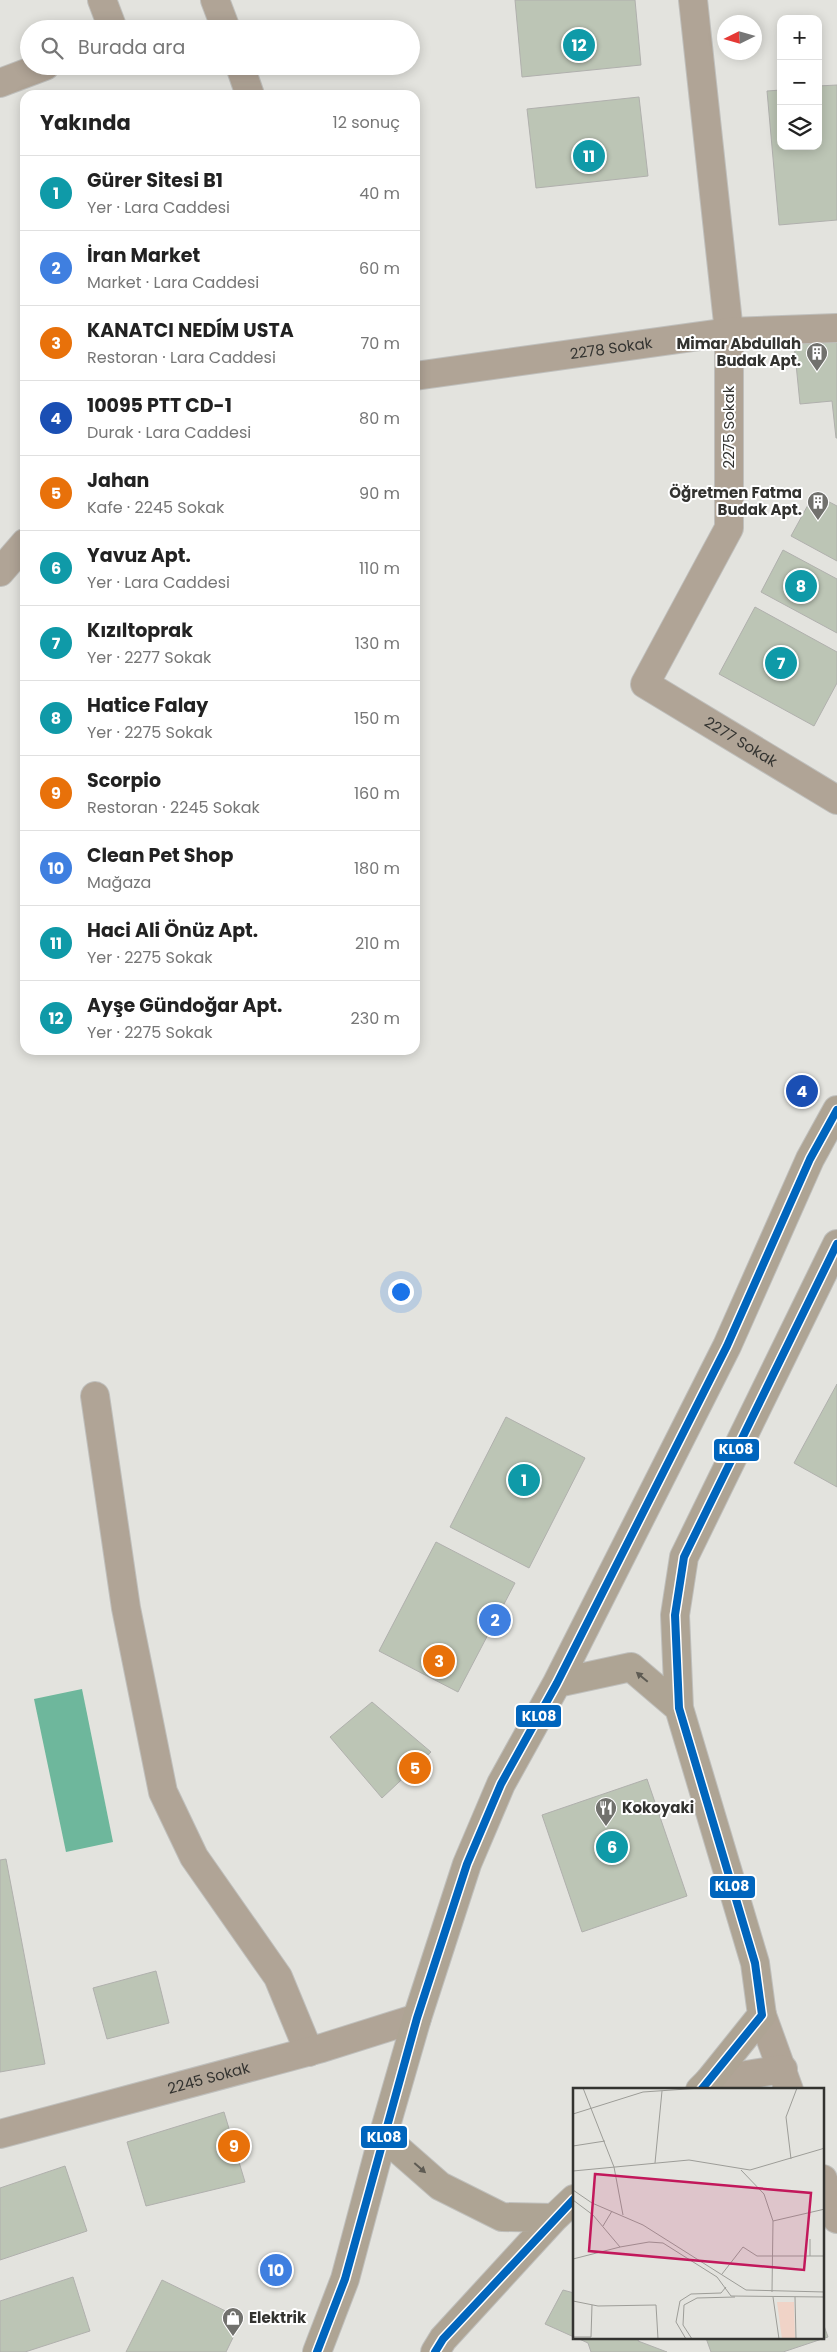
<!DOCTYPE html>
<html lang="tr">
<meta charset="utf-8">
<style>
:root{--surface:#fff;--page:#f6f6f6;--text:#222;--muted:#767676;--line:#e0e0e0;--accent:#0b8043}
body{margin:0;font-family:Poppins,sans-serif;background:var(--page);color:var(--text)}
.controls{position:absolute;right:15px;top:15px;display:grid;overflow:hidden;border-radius:10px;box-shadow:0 2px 12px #0003}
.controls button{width:45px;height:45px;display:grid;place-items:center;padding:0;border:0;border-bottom:1px solid var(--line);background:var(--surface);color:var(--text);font:25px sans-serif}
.compass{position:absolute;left:717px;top:15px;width:45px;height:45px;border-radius:50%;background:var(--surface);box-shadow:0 2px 12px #0003;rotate:265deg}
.you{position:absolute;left:400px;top:1291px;width:18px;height:18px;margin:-12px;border:4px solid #fff;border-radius:50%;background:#1a73e8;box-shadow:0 0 0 8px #1a73e833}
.badge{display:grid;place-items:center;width:32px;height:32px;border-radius:50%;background:var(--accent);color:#fff;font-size:16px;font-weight:700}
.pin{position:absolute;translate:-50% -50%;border:2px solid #fff;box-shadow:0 1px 5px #0006}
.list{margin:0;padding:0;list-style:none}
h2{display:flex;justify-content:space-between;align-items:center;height:65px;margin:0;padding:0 20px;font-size:21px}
h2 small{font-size:16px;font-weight:400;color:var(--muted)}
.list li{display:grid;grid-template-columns:32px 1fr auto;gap:15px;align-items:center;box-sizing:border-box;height:75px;padding:0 20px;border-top:1px solid var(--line)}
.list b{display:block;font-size:19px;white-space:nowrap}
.list p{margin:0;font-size:16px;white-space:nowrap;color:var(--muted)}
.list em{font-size:16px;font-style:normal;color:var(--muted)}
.icon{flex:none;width:28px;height:28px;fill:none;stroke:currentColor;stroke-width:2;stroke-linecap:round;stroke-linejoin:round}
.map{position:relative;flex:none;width:837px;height:2352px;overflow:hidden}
.search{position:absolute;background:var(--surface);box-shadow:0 2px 12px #0003;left:20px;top:20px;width:400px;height:55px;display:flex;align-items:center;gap:12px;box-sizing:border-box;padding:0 18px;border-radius:28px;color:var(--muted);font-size:19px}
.panel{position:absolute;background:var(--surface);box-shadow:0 2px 12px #0003;left:20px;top:90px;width:400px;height:965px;border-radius:15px}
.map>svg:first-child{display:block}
.water{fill:#6eb79c}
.building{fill:#bcc5b5;stroke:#b0b0ad}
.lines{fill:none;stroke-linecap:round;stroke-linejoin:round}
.minor-casing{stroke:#bfbfbc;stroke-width:30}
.major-casing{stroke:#bfbfbc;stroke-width:30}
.minor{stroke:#b0a496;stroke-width:28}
.major{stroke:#aea494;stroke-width:28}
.bus-1-casing{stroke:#fff;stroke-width:11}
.bus-1{stroke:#0065bd;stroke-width:8}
.oneway{fill:#5e5b53}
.labels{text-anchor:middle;stroke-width:4;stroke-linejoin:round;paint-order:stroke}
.poi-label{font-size:15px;font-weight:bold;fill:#333330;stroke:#fff;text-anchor:end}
.street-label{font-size:15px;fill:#333330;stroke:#fff}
.inset-road{fill:none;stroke:#9d9d98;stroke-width:1}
.view{fill:#c2185b;fill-opacity:0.15;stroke:#c2185b;stroke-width:2.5}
.inset-edge{fill:none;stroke:#333330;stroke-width:2.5}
.line-badge{stroke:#fff;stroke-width:2}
.badge-label{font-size:14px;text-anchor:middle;font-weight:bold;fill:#fff}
</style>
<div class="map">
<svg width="837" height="2352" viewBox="0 0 837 2352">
<rect width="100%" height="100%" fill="#e3e3de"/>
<path class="water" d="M82 1689 113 1842 66 1852 34 1699Z"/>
<path class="building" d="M515 0H635L641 65 522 77Z
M837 85V220L779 225 767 91 781 90V146H818V86Z
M639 97 648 176 536 188 527 109Z
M837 340V438H836L832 401 800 404 794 344Z
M814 494 837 506V561L791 536Z
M783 550 837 579V633L761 592Z
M755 607 837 652V683L814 726 719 674Z
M837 1384V1487L794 1463Z
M506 1417 585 1458 529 1568 450 1527Z
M436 1542 515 1583 458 1692 379 1651Z
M372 1702 431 1752 382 1798 330 1737Z
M647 1779 687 1896 582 1932 542 1815Z
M6 1859 45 2064 0 2072V1860Z
M156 1971 169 2023 107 2039 93 1988Z
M224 2112 245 2182 146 2206 127 2142Z
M65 2166 87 2231 0 2260V2188Z
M73 2277 90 2331 25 2352H0V2301Z
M162 2280 242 2319 226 2352H126Z
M563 2290 574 2293V2337L545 2324Z
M823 2323 828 2337 783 2352H711L706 2338H823Z
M577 2338H639L638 2341 667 2352H591L588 2343Z"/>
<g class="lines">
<g class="minor-casing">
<g id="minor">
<path d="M102 0 113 29"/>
<path d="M215 0 226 29"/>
<path id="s1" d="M693 0 729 332V528L645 684 837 800"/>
<path d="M240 66 250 95"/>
<path d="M0 83 45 66"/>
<path id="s2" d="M415 376 729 332 837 328"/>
<path d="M0 572 25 543"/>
<path d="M95 1396 126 1608 163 1792 194 1857 278 1977 309 2052"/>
<path d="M762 2015 789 2090"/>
<path d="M709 2081 783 2069"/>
<path id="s3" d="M0 2134 322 2048 417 2018"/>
<path d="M823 2179 837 2219"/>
</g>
</g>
<g class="major-casing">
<path id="major" d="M557 1683 631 1667 679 1708
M700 2090 709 2081 762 2015 755 1963 679 1708 675 1615 684 1557 837 1244
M383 2136 440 2186 502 2217 554 2218
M317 2352 345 2279 383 2136 417 2018 467 1864 501 1784 557 1683 727 1346 810 1159 837 1110
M435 2352 443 2339 554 2218 574 2199"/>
</g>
<use href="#minor" class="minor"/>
<use href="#major" class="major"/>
<g class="bus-1-casing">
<path id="bus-1" d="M701 2090 762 2015 755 1963 679 1708 675 1615 684 1557 837 1244
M317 2352 345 2279 417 2018 467 1864 501 1784 557 1683 727 1346 810 1159 837 1110
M435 2352 443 2339 574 2199"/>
</g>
<use href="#bus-1" class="bus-1"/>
</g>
<defs><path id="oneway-solid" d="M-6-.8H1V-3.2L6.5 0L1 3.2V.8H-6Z" transform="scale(1.25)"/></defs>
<g class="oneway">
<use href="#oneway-solid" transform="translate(642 1677) rotate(-140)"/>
<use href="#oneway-solid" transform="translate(420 2168) rotate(41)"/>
</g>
<defs>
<g id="building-pin" transform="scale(1.125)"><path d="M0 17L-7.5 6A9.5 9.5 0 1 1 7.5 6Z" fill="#71716d" stroke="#fff"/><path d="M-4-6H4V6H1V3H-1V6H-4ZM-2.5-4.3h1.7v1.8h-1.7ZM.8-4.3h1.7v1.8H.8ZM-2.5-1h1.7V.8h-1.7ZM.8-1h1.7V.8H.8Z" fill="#fff"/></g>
<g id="restaurant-pin" transform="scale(1.125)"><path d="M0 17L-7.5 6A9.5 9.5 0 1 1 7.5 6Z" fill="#71716d" stroke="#fff"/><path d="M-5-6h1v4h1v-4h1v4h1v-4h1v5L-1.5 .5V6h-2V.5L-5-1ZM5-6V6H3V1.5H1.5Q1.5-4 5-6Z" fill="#fff"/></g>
<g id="shop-pin" transform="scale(1.125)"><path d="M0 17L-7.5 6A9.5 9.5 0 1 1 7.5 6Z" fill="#71716d" stroke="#fff"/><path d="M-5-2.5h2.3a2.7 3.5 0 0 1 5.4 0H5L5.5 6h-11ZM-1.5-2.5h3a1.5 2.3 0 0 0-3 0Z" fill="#fff"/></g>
</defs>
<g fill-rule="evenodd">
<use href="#building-pin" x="817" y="353"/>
<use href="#building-pin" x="818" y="502"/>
<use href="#restaurant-pin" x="606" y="1808"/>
<use href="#shop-pin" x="233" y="2318"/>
</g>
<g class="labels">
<g class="poi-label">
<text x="801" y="349">Mimar Abdullah<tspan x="801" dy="17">Budak Apt.</tspan></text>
<text x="802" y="498">Öğretmen Fatma<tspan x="802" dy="17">Budak Apt.</tspan></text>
<text x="622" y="1813" text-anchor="start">Kokoyaki</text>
<text x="249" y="2323" text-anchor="start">Elektrik</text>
</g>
<g class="street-label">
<text dy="5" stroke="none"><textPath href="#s2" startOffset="198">2278 Sokak</textPath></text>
<text transform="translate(729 427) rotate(-90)" y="5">2275 Sokak</text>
<text dy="5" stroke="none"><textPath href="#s1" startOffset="819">2277 Sokak</textPath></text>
<text dy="5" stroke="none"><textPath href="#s3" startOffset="216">2245 Sokak</textPath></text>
</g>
</g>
<g transform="translate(573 2088)">
<rect width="251" height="251" fill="#e3e3de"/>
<path d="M204 214H221L222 251H209Z" fill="#f0d3c7"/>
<path class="inset-road" d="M10 0 41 79 50 127M0 26 70 4 128 0M0 58 32 53M218 71 213 29 224 0M82 75 89 3M168 82 191 106 200 133 199 204M0 83 116 72 177 82 252 60M0 102 19 115 70 137 173 202 252 204M0 112 20 127 47 159 76 154 90 155 144 189 158 208 252 209M200 133 252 121M30 138 39 123M237 151V168M0 171 47 159M149 186 170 159 184 168H252M200 209 206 251M222 209 223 251M0 213 25 218 83 217 85 251H101M0 249H18L19 217M113 251 103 234 107 213 118 206 148 205 153 199M119 251 110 237 111 217 124 210 162 209"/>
<path class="view" d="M22 86 238 105 231 182 16 163Z"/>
<rect width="251" height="251" class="inset-edge"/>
</g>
<g class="line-badge">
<rect x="713" y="1438" width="47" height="24" rx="5" fill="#0065bd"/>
<rect x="515" y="1704" width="47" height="24" rx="5" fill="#0065bd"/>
<rect x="709" y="1875" width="47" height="24" rx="5" fill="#0065bd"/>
<rect x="360" y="2125" width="48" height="24" rx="5" fill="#0065bd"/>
</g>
<g class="badge-label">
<text x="736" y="1454">KL08</text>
<text x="539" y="1721">KL08</text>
<text x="732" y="1891">KL08</text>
<text x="384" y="2142">KL08</text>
</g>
</svg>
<div class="controls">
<button>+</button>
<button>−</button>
<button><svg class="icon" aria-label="layers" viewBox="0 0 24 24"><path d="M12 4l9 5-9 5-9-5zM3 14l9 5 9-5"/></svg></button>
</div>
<svg class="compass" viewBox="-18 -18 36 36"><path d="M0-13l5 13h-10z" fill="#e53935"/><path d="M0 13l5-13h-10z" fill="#767676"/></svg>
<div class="you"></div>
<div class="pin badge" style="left:524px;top:1480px;background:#0f9aa8">1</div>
<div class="pin badge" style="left:495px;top:1620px;background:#3f7fe0">2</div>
<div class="pin badge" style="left:439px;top:1661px;background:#e8710a">3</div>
<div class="pin badge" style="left:802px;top:1091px;background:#1a4fb4">4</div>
<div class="pin badge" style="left:415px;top:1768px;background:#e8710a">5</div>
<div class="pin badge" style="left:612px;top:1847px;background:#0f9aa8">6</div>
<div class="pin badge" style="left:781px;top:663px;background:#0f9aa8">7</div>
<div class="pin badge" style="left:801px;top:586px;background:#0f9aa8">8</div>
<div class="pin badge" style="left:234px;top:2146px;background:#e8710a">9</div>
<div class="pin badge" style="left:276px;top:2270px;background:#3f7fe0">10</div>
<div class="pin badge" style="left:589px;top:156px;background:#0f9aa8">11</div>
<div class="pin badge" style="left:579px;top:45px;background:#0f9aa8">12</div>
<div class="search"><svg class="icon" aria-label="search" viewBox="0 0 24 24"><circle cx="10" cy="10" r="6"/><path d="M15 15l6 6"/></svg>Burada ara</div>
<section class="panel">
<h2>Yakında<small>12 sonuç</small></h2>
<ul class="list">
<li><span class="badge" style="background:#0f9aa8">1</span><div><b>Gürer Sitesi B1</b><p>Yer · Lara Caddesi</p></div><em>40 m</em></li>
<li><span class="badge" style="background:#3f7fe0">2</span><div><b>İran Market</b><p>Market · Lara Caddesi</p></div><em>60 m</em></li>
<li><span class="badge" style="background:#e8710a">3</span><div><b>KANATCI NEDÍM USTA</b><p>Restoran · Lara Caddesi</p></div><em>70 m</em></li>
<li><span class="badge" style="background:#1a4fb4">4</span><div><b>10095 PTT CD-1</b><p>Durak · Lara Caddesi</p></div><em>80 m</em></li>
<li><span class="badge" style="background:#e8710a">5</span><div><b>Jahan</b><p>Kafe · 2245 Sokak</p></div><em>90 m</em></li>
<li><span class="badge" style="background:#0f9aa8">6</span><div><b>Yavuz Apt.</b><p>Yer · Lara Caddesi</p></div><em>110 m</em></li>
<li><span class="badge" style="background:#0f9aa8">7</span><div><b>Kızıltoprak</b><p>Yer · 2277 Sokak</p></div><em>130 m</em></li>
<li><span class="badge" style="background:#0f9aa8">8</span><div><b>Hatice Falay</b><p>Yer · 2275 Sokak</p></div><em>150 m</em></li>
<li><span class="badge" style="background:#e8710a">9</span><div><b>Scorpio</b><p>Restoran · 2245 Sokak</p></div><em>160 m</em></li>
<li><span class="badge" style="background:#3f7fe0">10</span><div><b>Clean Pet Shop</b><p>Mağaza</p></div><em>180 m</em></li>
<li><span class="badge" style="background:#0f9aa8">11</span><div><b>Haci Ali Önüz Apt.</b><p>Yer · 2275 Sokak</p></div><em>210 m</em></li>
<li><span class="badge" style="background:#0f9aa8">12</span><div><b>Ayşe Gündoğar Apt.</b><p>Yer · 2275 Sokak</p></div><em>230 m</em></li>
</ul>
</section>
</div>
